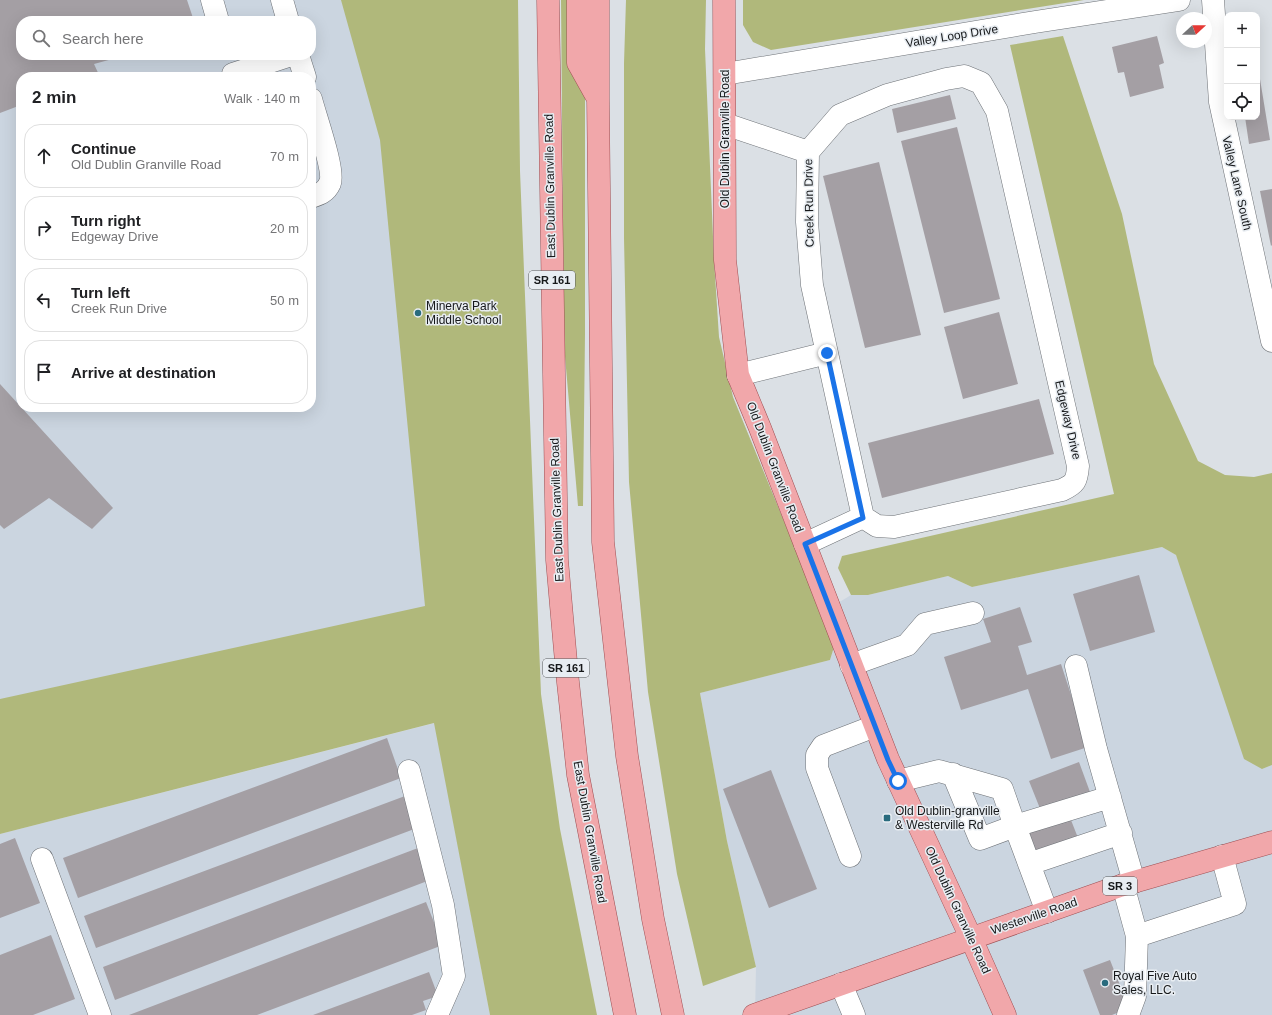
<!DOCTYPE html>
<meta charset="utf-8">
<style>
:root{--surface:#fff;--page:#f2f2f2;--text:#202124;--muted:#757577;--line:#e0e0e0}
body{margin:0;font-family:Arial,sans-serif;background:var(--page);color:var(--text)}
.controls{position:absolute;right:12px;top:12px;display:grid;overflow:hidden;border-radius:8px;box-shadow:0 4px 16px #0002}
.controls button{width:36px;height:36px;display:grid;place-items:center;padding:0;border:0;border-bottom:1px solid var(--line);background:var(--surface);color:var(--text);font:20px sans-serif}
.compass{position:absolute;left:1176px;top:12px;width:36px;height:36px;border-radius:50%;background:var(--surface);box-shadow:0 4px 16px #0002;rotate:69deg}
.stop{position:absolute;width:12px;height:12px;margin:-9px;border:3px solid #1a73e8;border-radius:50%;background:#fff}
.stop.end{background:#1a73e8;border-color:#fff;box-shadow:0 1px 4px #0008}
.list{margin:0;padding:0;list-style:none}
h2{display:flex;justify-content:space-between;align-items:center;height:52px;margin:0;padding:0 16px;font-size:17px}
h2 small{font-size:13px;font-weight:400;color:var(--muted)}
.list li{display:grid;grid-template-columns:26px 1fr auto;gap:12px;align-items:center;box-sizing:border-box;height:64px;margin:0 8px 8px;padding:0 8px;border:1px solid var(--line);border-radius:16px}
.list b{display:block;font-size:15px;white-space:nowrap}
.list p{margin:0;font-size:13px;white-space:nowrap;color:var(--muted)}
.list em{font-size:13px;font-style:normal;color:var(--muted)}
.icon{flex:none;width:22px;height:22px;fill:none;stroke:currentColor;stroke-width:2;stroke-linecap:round;stroke-linejoin:round}
.map{position:relative;flex:none;width:1272px;height:1015px;overflow:hidden}
.search{position:absolute;background:var(--surface);box-shadow:0 4px 16px #0002;left:16px;top:16px;width:300px;height:44px;display:flex;align-items:center;gap:10px;box-sizing:border-box;padding:0 14px;border-radius:16px;color:var(--muted);font-size:15px}
.panel{position:absolute;background:var(--surface);box-shadow:0 4px 16px #0002;left:16px;top:72px;width:300px;height:340px;border-radius:16px}
.map>svg:first-child{display:block}
.built{fill:#cbd5e0;fill-rule:evenodd}
.green{fill:#b0b87b}
.building{fill:#a49fa4}
.lines{fill:none;stroke-linecap:round;stroke-linejoin:round}
.minor-casing{stroke:#6e7277;stroke-width:23}
.major-casing{stroke:#9e4f53;stroke-width:23}
.minor{stroke:#fff;stroke-width:22}
.major{stroke:#f1a7aa;stroke-width:22}
.route{stroke:#1a73e8;stroke-width:5}
.poi-dot{fill:#296b7e;stroke:#e8edf2;stroke-width:1.5}
.labels{text-anchor:middle;stroke-width:3;stroke-linejoin:round;paint-order:stroke}
.shield{fill:#e8edf2;stroke:#55585b;stroke-width:1}
.shield-label{font-size:11px;font-weight:bold;fill:#16181a}
.street-label{font-size:12px;fill:#16181a;stroke:#e8edf2}
.poi-label{font-size:12px;fill:#16181a;stroke:#e8edf2;text-anchor:start}
</style>
<div class="map">
<svg width="1272" height="1015" viewBox="0 0 1272 1015">
<rect width="100%" height="100%" fill="#dbe0e5"/>
<path class="built" d="M0 0H452L539 644 0 769ZM21 21H311V55H21ZM21 77H311V407H21Z
M1162 547 1176 555 1262 769 1272 765V1015H755L756 967 727 841 700 693 830 660 834 647 820 614 851 595H868L948 576 972 587Z
M435 723 490 1015H0V834Z"/>
<path class="green" d="M341 0H518L520 171 541 694 560 829 597 1015H490L434 723 0 834V699L425 606 380 140Z
M561 0H578L585 96V334L583 506H578L564 345Z
M626 0H706L705 49 714 260 719 337 733 397 802 565 820 614 834 647 830 660 700 693 727 841 756 967 703 986 677 874 648 692 629 482 624 238V63Z
M743 0H1084L771 50 753 42 743 25Z
M1063 36 1122 214 1154 364 1198 461 1225 475 1254 477 1272 473V765L1262 769 1244 759 1176 555 1162 547 972 587 948 576 868 595H851L838 568 842 556 1114 494 1010 45Z"/>
<path class="building" d="M0 0H187L194 21H21V55H127L94 64 100 77H21V105L0 113Z
M1157 36 1164 63 1159 65 1164 88 1130 97 1124 72 1118 73 1112 47Z
M1257 73H1259L1270 140 1249 144 1245 117H1257Z
M950 95 956 119 897 133 892 109Z
M957 127 1000 299 944 313 901 141Z
M879 162 921 335 865 348 823 176Z
M1272 189V245L1271 246 1260 191Z
M999 312 1018 384 963 399 944 327Z
M0 384 113 508 92 529 49 498 4 529 0 525Z
M1039 399 1054 454 882 498 868 443Z
M1139 575 1155 632 1090 651 1073 594Z
M1020 607 1032 642 1018 646 1027 675 1061 664 1088 747 1051 759 1028 689 961 710 944 657 991 642 983 619Z
M387 738 401 778 78 898 63 858Z
M1079 762 1090 792 1041 811 1029 781Z
M771 770 817 889 769 908 723 789Z
M405 796 417 828 96 948 84 916Z
M1069 815 1080 843 1037 859 1026 831Z
M15 838 40 903 0 918V844Z
M418 848 430 880 115 1000 103 967Z
M426 902 443 945 257 1015H129Z
M51 935 75 999 33 1015H0V955Z
M1110 960 1129 1008 1112 1015H1100L1083 970Z
M429 972 438 996 423 1001 426 1010 412 1015H313Z"/>
<g class="lines">
<g class="minor-casing">
<path id="minor" d="M212 0 218 21
M282 0 288 21
M1213 0 1220 102 1272 341
M298 55 305 77
M233 74 291 55
M725 74 1035 22 1179 0
M964 76 981 83 997 111 1078 466C1077 481 1075 484 1062 490L894 527 877 526 863 517 812 285 807 222 808 152 840 115 887 95 946 79Z
M311 99C315 115 335 171 330 183 326 192 320 194 311 197
M725 124 808 152
M738 375 827 353
M805 544 863 517
M851 665 907 645 925 624 973 613
M1076 666 1096 749 1134 882
M409 771 443 905 454 976 437 1015
M953 774 980 839 1015 826 1047 912
M898 781 939 771 1002 789 1015 826 1110 797
M850 856 817 768V755L823 746 875 726
M42 859 100 1015
M1029 864 1121 833
M1123 885 1137 936 1235 904 1222 856
M841 984 854 1015
M1128 1015 1135 996 1137 936"/>
</g>
<g class="major-casing">
<path id="major" d="M548 0 557 560 567 673 578 775 625 1015
M578 0V63L597 97
M598 0V98L603 542 627 756 653 919 673 1015
M724 0 725 260 738 375 760 428 888 759 971 938 1005 1015
M754 1015 1120 886 1272 842"/>
</g>
<use href="#minor" class="minor"/>
<use href="#major" class="major"/>
</g>
<g class="lines">
<path class="route" d="M827 353 863 518 805 544 888 760 898 781"/>
</g>
<g class="poi-dot">
<circle cx="418" cy="313" r="4"/>
<rect x="883" y="814" width="8" height="8" rx="2"/>
<circle cx="1105" cy="983" r="4"/>
</g>
<g class="labels">
<g class="shield">
<rect x="529" y="271" width="46" height="18" rx="3"/>
<rect x="543" y="659" width="46" height="18" rx="3"/>
<rect x="1103" y="877" width="34" height="18" rx="3"/>
</g>
<g class="shield-label">
<text x="552" y="284">SR 161</text>
<text x="566" y="672">SR 161</text>
<text x="1120" y="890">SR 3</text>
</g>
<g class="street-label">
<text transform="translate(952 36) rotate(-9)" y="4">Valley Loop Drive</text>
<text transform="translate(725 139) rotate(-90)" y="4">Old Dublin Granville Road</text>
<text transform="translate(1237 183) rotate(77)" y="4">Valley Lane South</text>
<text transform="translate(550 186) rotate(-91)" y="4">East Dublin Granville Road</text>
<text transform="translate(809 203) rotate(-91)" y="4">Creek Run Drive</text>
<text transform="translate(1068 420) rotate(77)" y="4">Edgeway Drive</text>
<text transform="translate(775 467) rotate(69)" y="4">Old Dublin Granville Road</text>
<text transform="translate(557 510) rotate(-92)" y="4">East Dublin Granville Road</text>
<text transform="translate(590 832) rotate(80)" y="4">East Dublin Granville Road</text>
<text transform="translate(958 910) rotate(65)" y="4">Old Dublin Granville Road</text>
<text transform="translate(1034 916) rotate(-19)" y="4">Westerville Road</text>
</g>
<g class="poi-label">
<text x="426" y="310">Minerva Park<tspan x="426" dy="14">Middle School</tspan></text>
<text x="895" y="815">Old Dublin-granville<tspan x="895" dy="14">&amp; Westerville Rd</tspan></text>
<text x="1113" y="980">Royal Five Auto<tspan x="1113" dy="14">Sales, LLC.</tspan></text>
</g>
</g>
</svg>
<div class="controls">
<button>+</button>
<button>−</button>
<button><svg class="icon" aria-label="locate" viewBox="0 0 24 24"><circle cx="12" cy="12" r="6"/><path d="M12 2v4M12 18v4M2 12h4M18 12h4"/></svg></button>
</div>
<svg class="compass" viewBox="-18 -18 36 36"><path d="M0-13l5 13h-10z" fill="#e53935"/><path d="M0 13l5-13h-10z" fill="#757577"/></svg>
<div class="stop" style="left:898px;top:781px"></div>
<div class="stop end" style="left:827px;top:353px"></div>
<div class="search"><svg class="icon" aria-label="search" viewBox="0 0 24 24"><circle cx="10" cy="10" r="6"/><path d="M15 15l6 6"/></svg>Search here</div>
<section class="panel">
<h2>2 min<small>Walk · 140 m</small></h2>
<ul class="list">
<li><svg class="icon" aria-label="ahead" viewBox="0 0 24 24"><path d="M12 20V5M6 11l6-6 6 6"/></svg><div><b>Continue</b><p>Old Dublin Granville Road</p></div><em>70 m</em></li>
<li><svg class="icon" aria-label="right" viewBox="0 0 24 24"><path d="M7 20v-9h11M14 6l5 5-5 5"/></svg><div><b>Turn right</b><p>Edgeway Drive</p></div><em>20 m</em></li>
<li><svg class="icon" aria-label="left" viewBox="0 0 24 24"><path d="M17 20v-9H6M10 6l-5 5 5 5"/></svg><div><b>Turn left</b><p>Creek Run Drive</p></div><em>50 m</em></li>
<li><svg class="icon" aria-label="arrive" viewBox="0 0 24 24"><path d="M6 21V4h12l-3 4 3 4H6"/></svg><div><b>Arrive at destination</b></div></li>
</ul>
</section>
</div>
